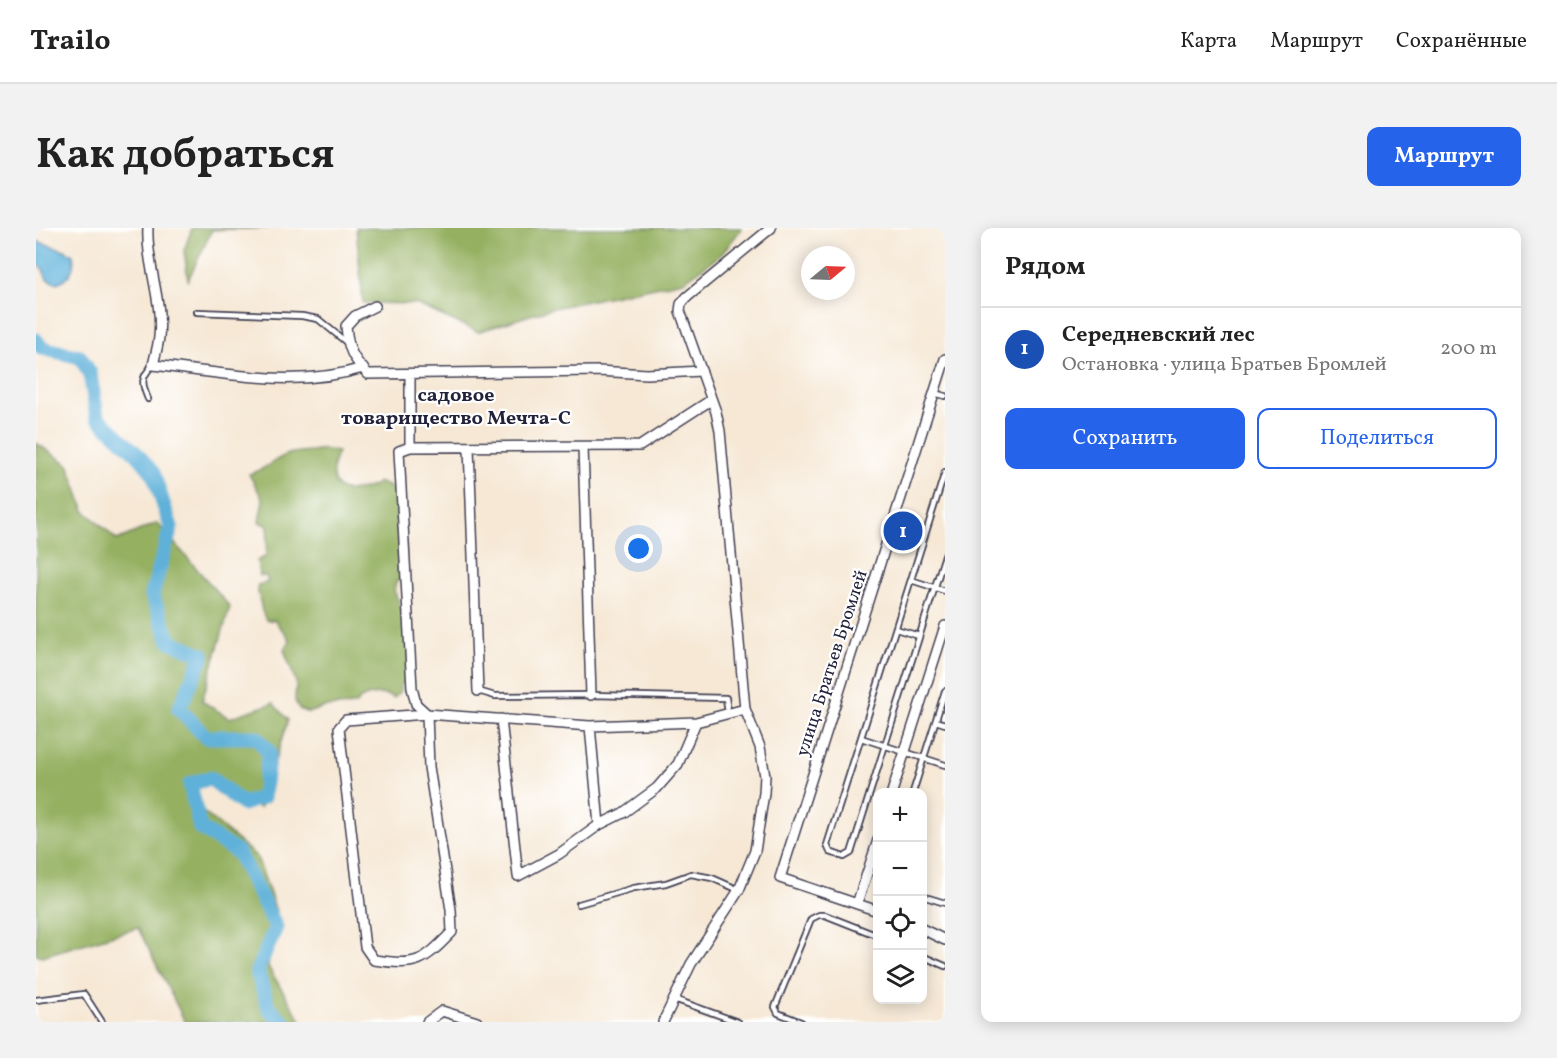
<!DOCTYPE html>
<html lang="ru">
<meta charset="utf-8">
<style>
:root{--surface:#fff;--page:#f2f2f2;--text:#222;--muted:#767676;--line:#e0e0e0;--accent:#2563eb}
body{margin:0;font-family:Vollkorn,serif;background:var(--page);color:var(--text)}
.controls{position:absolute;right:18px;bottom:18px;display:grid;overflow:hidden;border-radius:12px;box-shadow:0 3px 15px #0003}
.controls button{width:54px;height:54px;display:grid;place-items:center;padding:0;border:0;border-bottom:2px solid var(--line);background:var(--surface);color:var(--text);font:30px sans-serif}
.compass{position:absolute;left:765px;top:18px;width:54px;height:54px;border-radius:50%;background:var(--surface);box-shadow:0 3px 15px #0003;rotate:71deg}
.you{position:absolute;left:603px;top:321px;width:21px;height:21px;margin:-15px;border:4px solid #fff;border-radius:50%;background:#1a73e8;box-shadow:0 0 0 9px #1a73e833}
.badge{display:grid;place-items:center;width:39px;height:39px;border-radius:50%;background:var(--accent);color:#fff;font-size:20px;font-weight:700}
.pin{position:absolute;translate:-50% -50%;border:3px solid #fff;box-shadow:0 2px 6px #0006}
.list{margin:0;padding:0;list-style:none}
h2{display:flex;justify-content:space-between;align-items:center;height:78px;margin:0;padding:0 24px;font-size:26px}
h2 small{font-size:20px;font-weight:400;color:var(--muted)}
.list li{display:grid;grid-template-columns:39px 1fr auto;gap:18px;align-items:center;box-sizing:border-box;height:84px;padding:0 24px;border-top:2px solid var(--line)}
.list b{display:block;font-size:22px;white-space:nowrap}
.list p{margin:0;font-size:20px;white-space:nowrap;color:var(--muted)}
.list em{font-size:20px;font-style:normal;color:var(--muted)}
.actions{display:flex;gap:12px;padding:18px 24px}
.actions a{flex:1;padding:14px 0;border:2px solid var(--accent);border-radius:12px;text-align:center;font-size:21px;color:var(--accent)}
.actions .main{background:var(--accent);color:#fff}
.icon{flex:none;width:33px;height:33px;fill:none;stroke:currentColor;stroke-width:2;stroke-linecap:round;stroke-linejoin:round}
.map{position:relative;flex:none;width:909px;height:794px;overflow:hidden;border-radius:12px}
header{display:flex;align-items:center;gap:36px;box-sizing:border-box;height:84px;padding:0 30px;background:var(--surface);border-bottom:2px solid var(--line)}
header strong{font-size:28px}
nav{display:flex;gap:33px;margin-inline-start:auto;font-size:21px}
.intro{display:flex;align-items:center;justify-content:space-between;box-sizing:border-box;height:144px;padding:0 36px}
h1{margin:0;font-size:42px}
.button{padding:15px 27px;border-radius:12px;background:var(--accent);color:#fff;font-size:21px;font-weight:700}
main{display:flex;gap:36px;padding:0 36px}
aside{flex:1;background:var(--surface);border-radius:12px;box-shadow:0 3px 15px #0003}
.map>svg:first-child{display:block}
.forest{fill:#94b061;stroke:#5b694e;stroke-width:1.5}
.water{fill:#5eb1d9;stroke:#406a8a;stroke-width:1.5}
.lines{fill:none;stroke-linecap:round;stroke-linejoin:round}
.river{stroke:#5eb1d9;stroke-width:15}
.lane-casing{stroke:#424052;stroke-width:8}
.street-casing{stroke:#424052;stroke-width:12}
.lane{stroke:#fff;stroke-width:4.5}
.street{stroke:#fff;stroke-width:9}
.labels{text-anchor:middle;stroke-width:4.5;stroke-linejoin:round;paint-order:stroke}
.street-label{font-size:18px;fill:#22223b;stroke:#fff}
.neighbourhood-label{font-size:20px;font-weight:bold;fill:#22223b;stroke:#fff}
</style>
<header>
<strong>Trailo</strong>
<nav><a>Карта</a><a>Маршрут</a><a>Сохранённые</a></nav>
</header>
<div class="intro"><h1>Как добраться</h1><a class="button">Маршрут</a></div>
<main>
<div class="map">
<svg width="909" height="794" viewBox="0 0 909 794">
<rect width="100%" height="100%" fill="#fff"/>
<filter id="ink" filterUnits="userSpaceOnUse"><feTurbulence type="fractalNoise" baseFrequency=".0167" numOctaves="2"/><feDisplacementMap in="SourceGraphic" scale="12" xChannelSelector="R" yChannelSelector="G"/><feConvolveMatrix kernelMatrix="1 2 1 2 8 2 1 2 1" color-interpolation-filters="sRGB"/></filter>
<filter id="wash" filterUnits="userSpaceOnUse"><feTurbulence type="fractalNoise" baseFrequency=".008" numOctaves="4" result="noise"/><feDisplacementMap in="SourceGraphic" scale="24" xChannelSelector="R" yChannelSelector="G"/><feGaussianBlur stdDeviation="1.35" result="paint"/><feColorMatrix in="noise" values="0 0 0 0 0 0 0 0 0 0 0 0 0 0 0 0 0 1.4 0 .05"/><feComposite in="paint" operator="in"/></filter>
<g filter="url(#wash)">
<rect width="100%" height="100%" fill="#f6e8d5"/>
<path class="forest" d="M156 0H232L176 2 152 52 148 22Z
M320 0H706L686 26 648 53 513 81 442 104 380 76 327 75Z
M0 215 32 236 49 283 81 312 121 295 194 379 166 473 193 490 237 475 252 492 224 580 164 554 158 576 221 629 240 683 232 739 266 794H149L102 700 6 728 0 726Z
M287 221 302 224C292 246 295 269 325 261 332 260 336 259 342 254L354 259 360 265 366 308 363 318 365 323 366 349 360 354 358 362 371 394 375 451 364 457 365 463 358 470C346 464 327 465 319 477L289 479 272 485 263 481 259 473 260 454 248 422 254 413C251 404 243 401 239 392H230L226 383 221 359 222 357 232 354 230 348H224L221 333 230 328 232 298 223 294 227 272 213 246C228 243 237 232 252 226 263 223 276 224 287 221Z"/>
<path class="water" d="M0 13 29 22 37 27C40 40 33 53 19 55L11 51 6 40 0 36Z"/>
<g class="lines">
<path class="river" d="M0 112 6 120 44 129 54 145 61 189 102 227 117 245 135 299 116 367 134 413 167 427 143 481 170 509H220L233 524 227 569 207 576 174 550 154 556 164 600 202 625 240 699 221 743 233 781 248 794"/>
</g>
</g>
<g filter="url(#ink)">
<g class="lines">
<g class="lane-casing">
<path id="lane" d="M161 84 266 88 282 91 310 114
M898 165 909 168
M112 171C105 155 105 149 117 137
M909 244 791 617 794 624 808 629 815 625 909 327
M875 352 909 363
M860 401 883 408
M442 463 459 468 555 467 690 470 692 485
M900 493 909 496
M825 510 909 537
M877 564 909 463
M886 668 909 675
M543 676 598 660 630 655 655 646 676 650 703 662
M886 728 909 738
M638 771 702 794
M0 772 48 766 66 794
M765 794 742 785 739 779 775 691 783 687H789L842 708"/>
</g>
<g class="street-casing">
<path id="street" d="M112 0C110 36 127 73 123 109 122 119 119 128 117 137 186 145 259 161 327 140
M339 78 319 88 310 98C312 121 316 130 332 146L562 143 611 146 665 143
M675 172 604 218 374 219 363 223 376 460 380 476 391 486 393 539 415 682 416 704C386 735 381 738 338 732L329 719 303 500 310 492 391 486 554 498 660 494 709 481
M374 219V147
M433 219 442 463
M547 219 555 467
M465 491 482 648 523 626 563 597 587 585 621 560 642 536 660 494
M554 498 563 597
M856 564 909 398
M821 676 842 612
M842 683 744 650 909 131
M886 701 909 712
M391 794 406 783 441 794
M627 794 655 736 703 662 719 623 728 565 729 548 724 519 709 481 684 203 680 184 644 83 645 76 651 69 735 0"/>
</g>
<use href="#lane" class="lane"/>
<use href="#street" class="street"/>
</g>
</g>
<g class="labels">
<g class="street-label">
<text transform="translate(795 435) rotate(-72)" y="6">улица Братьев Бромлей</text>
</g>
<g class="neighbourhood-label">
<text x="420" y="173">садовое<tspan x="420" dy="23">товарищество Мечта-С</tspan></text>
</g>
</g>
</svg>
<div class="controls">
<button>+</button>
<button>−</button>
<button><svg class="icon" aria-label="locate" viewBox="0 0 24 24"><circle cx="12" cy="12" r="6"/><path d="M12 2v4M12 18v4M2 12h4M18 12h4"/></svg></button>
<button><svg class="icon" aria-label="layers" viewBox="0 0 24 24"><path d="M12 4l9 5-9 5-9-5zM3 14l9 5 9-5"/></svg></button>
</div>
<svg class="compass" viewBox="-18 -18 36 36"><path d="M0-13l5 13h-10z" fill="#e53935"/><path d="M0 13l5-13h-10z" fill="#767676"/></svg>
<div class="you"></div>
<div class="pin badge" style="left:867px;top:303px;background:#1a4fb4">1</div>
</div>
<aside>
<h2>Рядом<small></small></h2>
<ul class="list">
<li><span class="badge" style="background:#1a4fb4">1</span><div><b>Середневский лес</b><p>Остановка · улица Братьев Бромлей</p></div><em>200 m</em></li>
</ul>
<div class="actions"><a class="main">Сохранить</a><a>Поделиться</a></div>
</aside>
</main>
